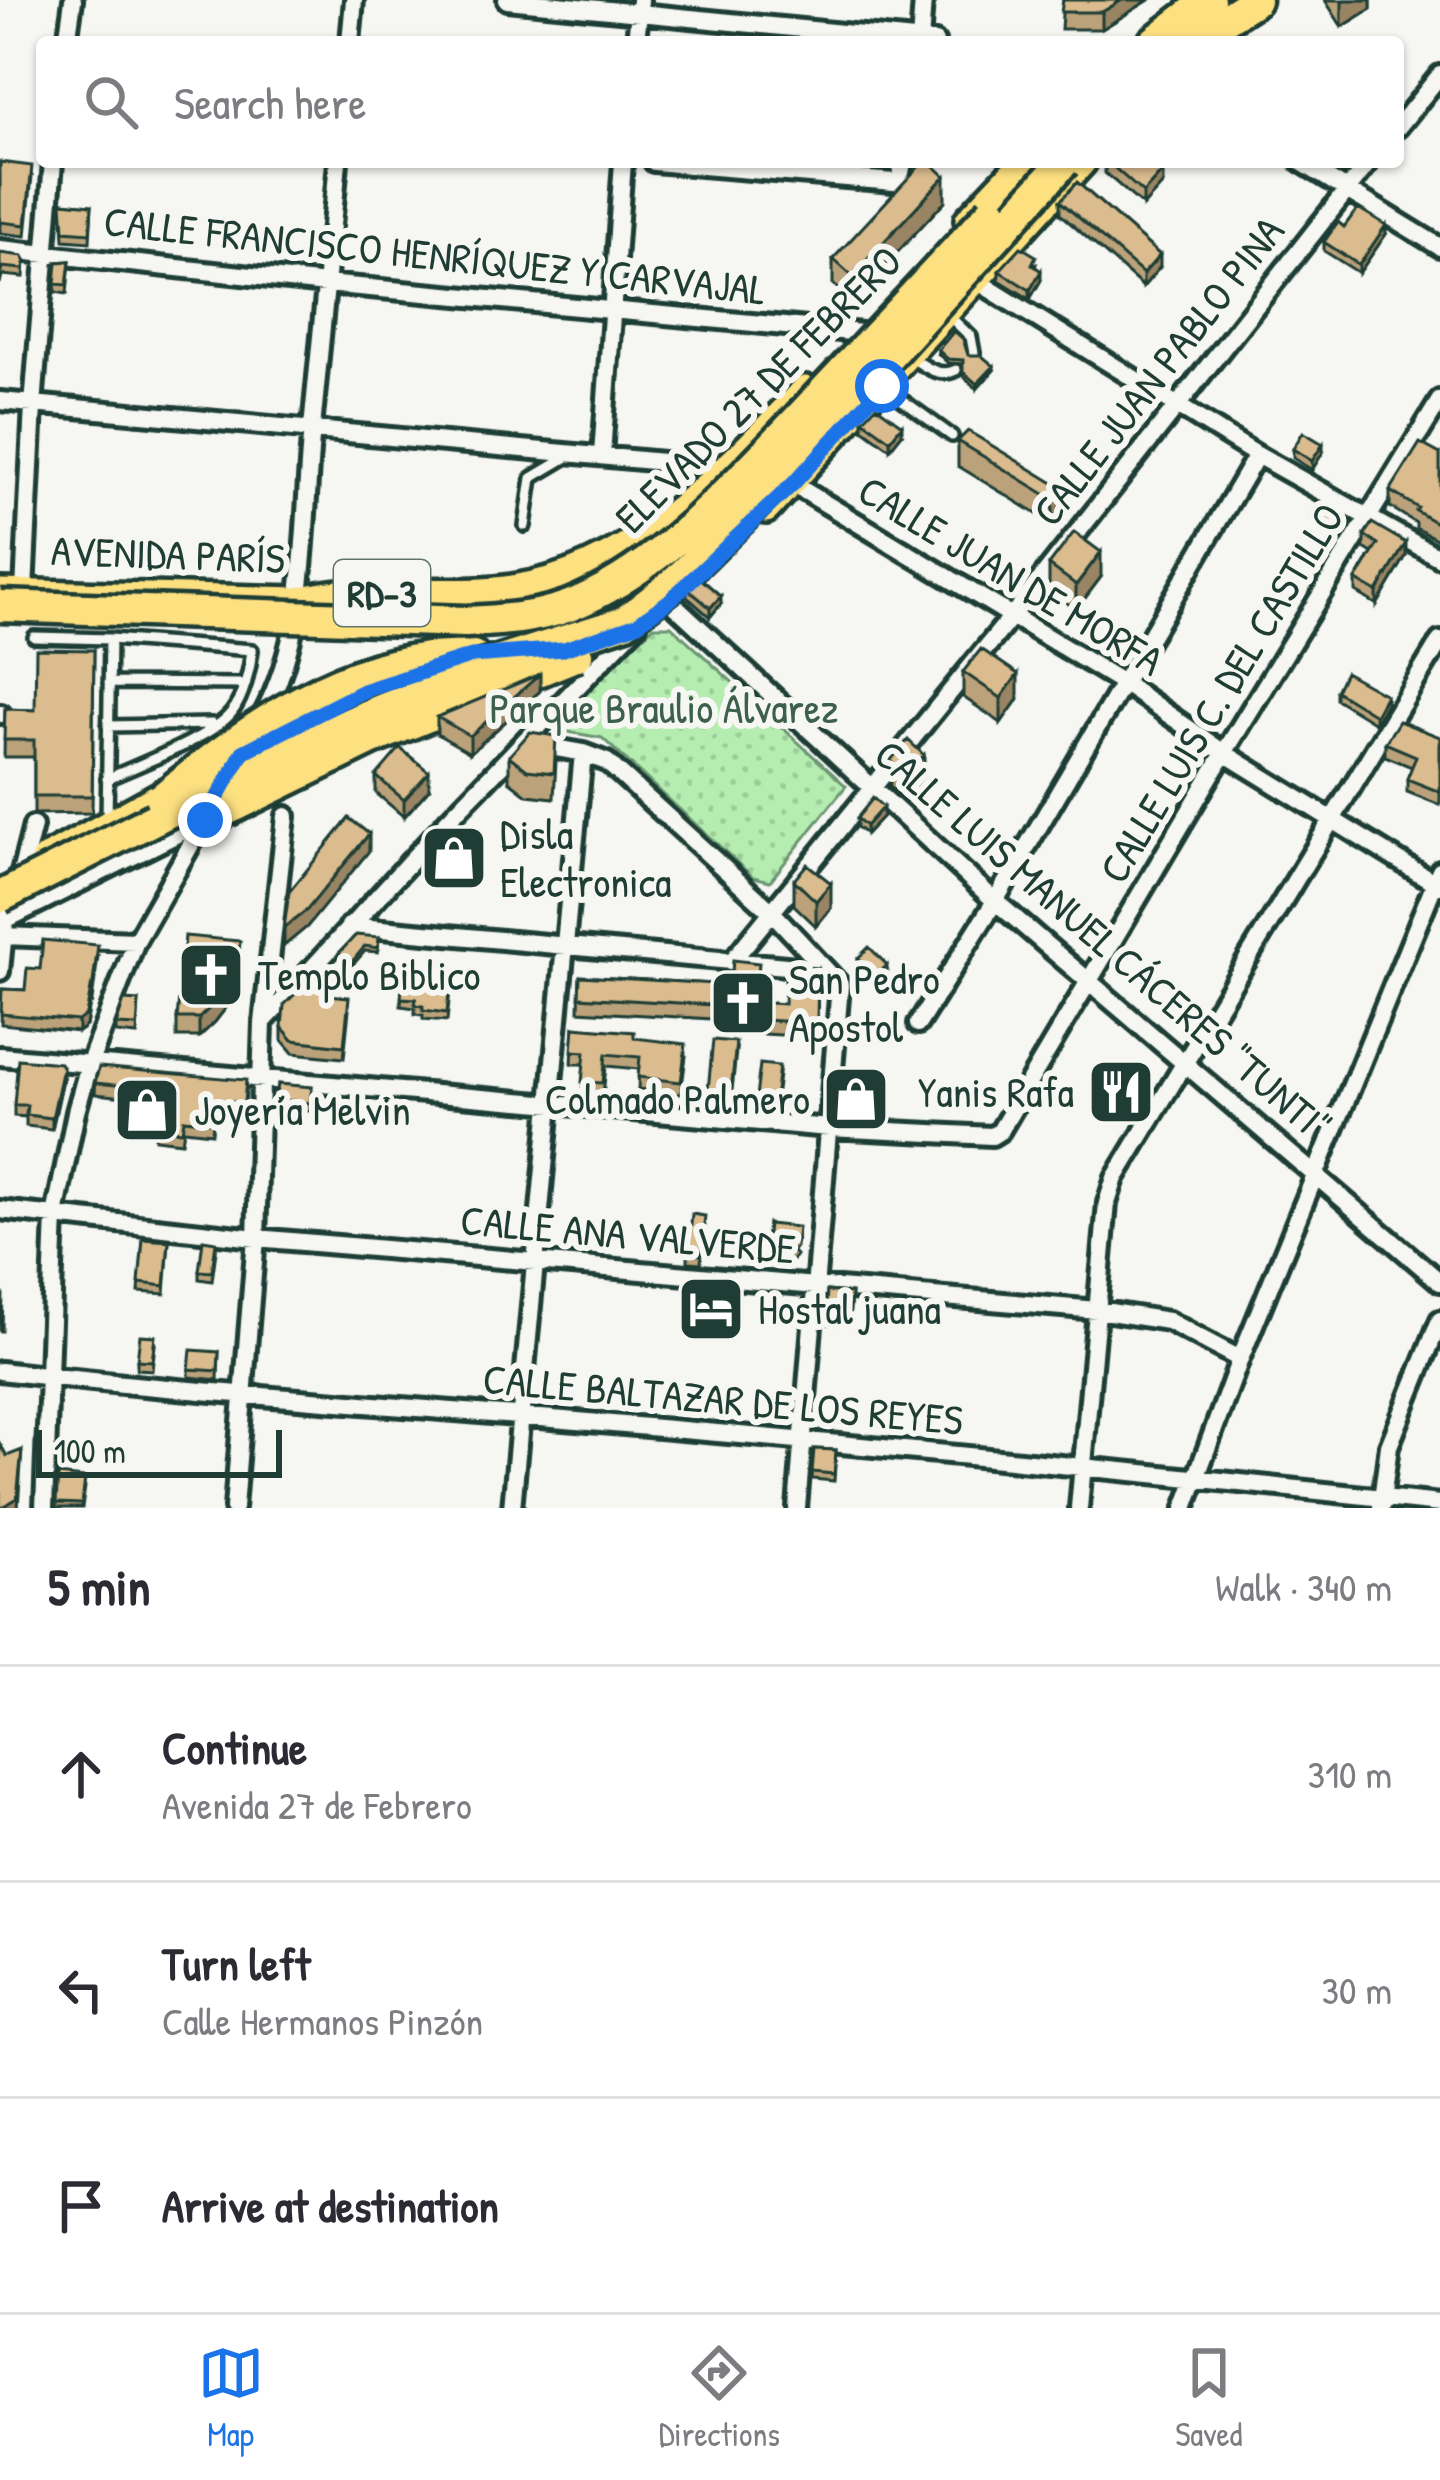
<!DOCTYPE html>
<meta charset="utf-8">
<style>
:root{--surface:#fff;--page:#f2f2f3;--text:#2b2b33;--muted:#7c7c81;--line:#e1e1e2;--accent:#1a73e8}
body{margin:0;font-family:"Patrick Hand",sans-serif;background:var(--page);color:var(--text)}
.scale{position:absolute;left:36px;bottom:30px;width:246px;box-sizing:border-box;padding-left:12px;border:6px solid #1f3d34;border-top:0;font-size:33px;line-height:42px;white-space:nowrap;color:#1f3d34;-webkit-text-stroke:9px #f6f6f2;paint-order:stroke}
.stop{position:absolute;width:36px;height:36px;margin:-27px;border:9px solid #1a73e8;border-radius:50%;background:#fff}
.stop.end{background:#1a73e8;border-color:#fff;box-shadow:0 3px 12px #0008}
.list{margin:0;padding:0;list-style:none}
h2{display:flex;justify-content:space-between;align-items:center;height:156px;margin:0;padding:0 48px;font-size:51px}
h2 small{font-size:39px;font-weight:400;color:var(--muted)}
.list li{display:grid;grid-template-columns:78px 1fr auto;gap:36px;align-items:center;box-sizing:border-box;height:216px;padding:0 48px;border-top:3px solid var(--line)}
.list b{display:block;font-size:45px;white-space:nowrap}
.list p{margin:0;font-size:39px;white-space:nowrap;color:var(--muted)}
.list em{font-size:39px;font-style:normal;color:var(--muted)}
.icon{flex:none;width:66px;height:66px;fill:none;stroke:currentColor;stroke-width:2;stroke-linecap:round;stroke-linejoin:round}
.map{position:relative;flex:none;width:1440px;height:1508px;overflow:hidden}
.search{position:absolute;background:var(--surface);box-shadow:0 3px 9px #0004;left:36px;right:36px;top:36px;height:132px;display:flex;align-items:center;gap:30px;box-sizing:border-box;padding:0 42px;border-radius:12px;color:var(--muted);font-size:45px}
.sheet{height:804px;background:var(--surface)}
nav{display:flex;justify-content:space-around;align-items:center;box-sizing:border-box;height:168px;border-top:3px solid var(--line);background:var(--surface);font-size:33px;color:var(--muted)}
nav a{display:grid;justify-items:center;gap:6px}
nav .on{color:var(--accent)}
.map>svg:first-child{display:block}
.green{fill:url(#green-dots);stroke:#6a9572;stroke-width:3}
.lines{fill:none;stroke-linecap:round;stroke-linejoin:round}
.lane-casing{stroke:#1f3d34;stroke-width:18}
.street-casing{stroke:#1f3d34;stroke-width:26}
.primary-casing{stroke:#1f3d34;stroke-width:36}
.highway-casing{stroke:#1f3d34;stroke-width:39}
.lane{stroke:#f6f6f2;stroke-width:9}
.street{stroke:#f6f6f2;stroke-width:16}
.primary{stroke:#fde080;stroke-width:27}
.highway{stroke:#fde080;stroke-width:30}
.highway-bridge-casing{stroke:#1f3d34;stroke-width:39;stroke-linecap:butt}
.highway-bridge{stroke:#fde080;stroke-width:30}
.wall{fill:#bca27a;stroke:#1f3d34;stroke-width:3}
.shaded-wall{fill:#998463;stroke:#1f3d34;stroke-width:3}
.building{fill:#dbbc8e;stroke:#1f3d34;stroke-width:3}
.route{stroke:#1a73e8;stroke-width:15}
.labels{text-anchor:middle;stroke-width:12;stroke-linejoin:round;paint-order:stroke}
.shield{fill:#f6f6f2;stroke:#60746d;stroke-width:3}
.shield-label{font-size:39px;font-weight:bold;fill:#1f3d34}
.street-label{font-size:42px;fill:#1f3d34;stroke:#f6f6f2}
.park-label{font-size:42px;fill:#3d604d;stroke:#f6f6f2}
.poi-label{font-size:42px;fill:#1f3d34;stroke:#f6f6f2;text-anchor:start}
</style>
<div class="map">
<svg width="1440" height="1508" viewBox="0 0 1440 1508">
<defs>
<pattern id="green-dots" width="8" height="8" patternUnits="userSpaceOnUse" patternTransform="scale(3)"><rect width="8" height="8" fill="#b5edb0"/><path d="M2 2h.1M6 6h.1" fill="none" stroke="#9bcc98" stroke-width="1.8" stroke-linecap="round"/></pattern>
</defs>
<rect width="100%" height="100%" fill="#f6f6f2"/>
<filter id="ink" filterUnits="userSpaceOnUse"><feTurbulence type="fractalNoise" baseFrequency=".00833" numOctaves="2"/><feDisplacementMap in="SourceGraphic" scale="24" xChannelSelector="R" yChannelSelector="G"/><feConvolveMatrix kernelMatrix="1 2 1 2 8 2 1 2 1" color-interpolation-filters="sRGB"/></filter>
<g filter="url(#ink)">
<path class="green" d="M654 626H671L846 786 770 881 753 877 602 738 546 728Z"/>
<g class="lines">
<g class="lane-casing">
<path id="lane" d="M948 315 971 337 974 353
M909 356C923 365 939 379 956 370
M883 386 952 436
M525 526 532 478 569 456
M34 637 110 639 107 819
M109 683 244 684
M108 726 212 724
M107 779C138 765 213 737 232 712 244 696 250 669 252 650L110 639"/>
</g>
<g class="street-casing">
<path id="street" d="M507 0 935 42
M67 42 73 0
M350 42 354 0
M636 42 640 0
M920 42 923 0
M1398 127 1440 75
M654 162 894 182 900 178 903 162
M1301 162 1440 247
M0 249 326 284 862 333
M977 281 1257 455 1440 558
M0 401 728 468
M602 455 623 162
M782 481 793 484 1123 683 1224 753 1440 886
M24 591 33 405 53 162
M669 600 995 901 1440 1282
M0 714H1
M262 717C310 629 302 525 312 428 320 340 330 251 338 162
M534 744 583 753 607 762 773 913 840 985 797 1508
M12 887 21 873 33 826
M5 920 203 821
M349 926 808 968
M3 936 136 941
M732 961 1011 617 1369 162
M0 971 6 912
M264 1021 450 818 637 625
M918 1024 995 901 1257 455
M0 1056 829 1128 992 1136 1000 1131 1224 753 1440 400
M0 1210 256 1238 1097 1310 1168 1321 1240 1359
M0 1371C172 1391 344 1402 516 1416 825 1441 1133 1471 1440 1504
M1381 1507 1389 1446 1440 1320
M44 1508 55 1215 76 1112 89 1065 136 941 209 813
M234 1508 256 1238 263 1023 286 816
M512 1508 583 753
M1079 1508 1107 1203 1115 1178 1440 641
M1185 1508 1240 1359 1440 870"/>
</g>
<g class="primary-casing">
<path id="primary" d="M969 220 1024 162
M766 509 1082 162
M0 593 299 601C368 583 441 599 512 589 632 572 724 473 805 390
M231 759 363 691 418 671
M46 859 175 788"/>
</g>
<g class="highway-casing">
<path id="highway" d="M1154 42 1209 0
M1190 42 1255 0
M427 658 473 656
M205 820 237 805"/>
</g>
<use href="#lane" class="lane"/>
<use href="#street" class="street"/>
<use href="#primary" class="primary"/>
<use href="#highway" class="highway"/>
<g class="highway-bridge-casing">
<path id="highway-bridge" d="M0 606 465 622C504 620 545 618 581 601 666 563 735 485 798 419 863 350 928 281 992 211
M161 799C241 735 323 672 427 658
M237 805 372 739 577 655
M0 897 323 734 485 666 624 622 674 583 745 514 1064 162"/>
</g>
<use href="#highway-bridge" class="highway-bridge"/>
</g>
<path class="wall" d="M1063 0H1149L1102 29H1061Z
M1325 0H1371V9L1342 27Z
M0 162 32 176 26 236 0 233Z
M1105 162H1152L1163 184 1143 206 1105 173Z
M945 201 852 301 833 284V259Z
M1060 201 1160 267 1143 287 1060 214Z
M62 202 92 205 90 242 64 240Z
M1344 227 1386 234 1359 273 1324 251V242Z
M0 253 25 260 24 277 2 275 0 284Z
M70 261 67 294 55 292 57 262Z
M1036 264 1035 267 1041 280 1030 299 999 280V271Z
M938 350 994 370 977 389 963 376V364L948 363 938 354Z
M863 420 902 434 890 449 863 429Z
M958 441 1060 487V512L1053 524 958 466Z
M1293 449 1323 452 1312 470 1293 458Z
M1440 454V541L1416 528V523L1390 507V491Z
M1311 515 1339 520 1332 531 1311 519Z
M1364 535 1406 556 1377 605 1356 592V580L1372 553 1364 548Z
M1049 565 1101 577 1076 610 1049 590Z
M687 588 721 604 710 617 687 597Z
M94 650 92 813 34 814V757H4L5 709 35 710Z
M963 672 1018 699 1001 723 963 697Z
M540 691 470 753 437 734V717Z
M1336 691 1386 703 1375 723 1336 699Z
M1440 737V805L1407 792V779L1412 767 1385 756V743Z
M509 756 556 761 554 798 527 795 509 781Z
M890 761 924 780 906 800 890 786Z
M376 776 429 789 404 817 376 793Z
M883 816 866 834 857 827V818Z
M464 836 462 875 437 851V842Z
M794 880 831 908 816 926 794 905Z
M379 937 378 952 365 951 351 967 339 958V953Z
M98 956 92 1001 91 999 86 1026 78 1032 1 1024 2 989 25 990 40 969Z
M858 958 887 974 876 985 858 967Z
M240 960 236 995 215 1022 199 1037H177V1018Z
M818 968 817 1037 728 1032V1020L579 1011 580 976 731 985 759 976 757 1002 784 1004Z
M403 977 450 991 447 1021 423 1019V1015L415 1014V1008L401 1006Z
M329 995 349 1010 344 1058 293 1053 282 1040V1027Z
M139 1001 137 1035 116 1033V1025Z
M574 1027 634 1038 686 1056 681 1094 638 1089 639 1069 606 1066 603 1096 582 1094 584 1064H572Z
M736 1051 731 1101 708 1099V1090Z
M779 1074 775 1108 756 1106V1097Z
M96 1077 246 1091 244 1114 214 1111 212 1133 184 1130 182 1142 155 1139 156 1123 135 1121 136 1098 95 1094Z
M846 1077 867 1079 865 1110 849 1108 845 1104Z
M63 1079 52 1129 26 1126V1117L14 1116V1105Z
M278 1084 312 1087 310 1111 276 1108Z
M705 1224 701 1263 688 1262V1254Z
M768 1224 796 1255 791 1262 765 1259Z
M143 1239 169 1241 165 1294 139 1292Z
M216 1251 212 1281 199 1279V1271Z
M827 1291 851 1293 849 1326 825 1324Z
M155 1345 152 1370 137 1369V1360Z
M219 1352 218 1380 189 1377V1369Z
M814 1449 836 1450 834 1481 812 1479Z
M58 1475 85 1487 82 1508H56Z"/>
<path class="shaded-wall" d="M1122 0H1149L1102 29V12Z
M1344 0H1371V9L1342 27V2Z
M1163 171V184L1143 206V193Z
M945 176V201L852 301V276Z
M1386 225V234L1359 273V265Z
M1160 255V267L1143 287V274Z
M1041 271V280L1030 299V290Z
M994 366V370L977 389V384Z
M902 425V434L890 449V440Z
M1323 444V452L1312 470V461Z
M1060 487V512L1053 524V499Z
M1406 543V556L1377 605V592Z
M1101 552V577L1076 610V585Z
M721 596V604L710 617V608Z
M540 674V691L470 753V736Z
M1018 674V699L1001 723V698Z
M1386 695V703L1375 723V715Z
M924 755V780L906 800V775Z
M429 772V789L404 817V800Z
M883 807V816L866 834V826Z
M369 834V851L307 927 284 946V928Z
M831 883V908L816 926V901Z
M240 941 236 995 215 1022 199 1037V1018Z
M887 965V974L876 985V976Z
M91 988 86 1026 78 1032V1021Z
M63 1068V1079L52 1129V1118Z
M22 1450 18 1508H2Z"/>
<path class="building" d="M1063 0H1122L1102 12H1061Z
M0 162 32 166 26 225 0 222Z
M923 162H930L945 176 852 276 833 259Z
M1108 162H1152L1163 171 1143 193Z
M1077 182 1160 255 1143 274 1060 201Z
M62 202 92 205 90 233 64 231Z
M1358 208 1386 225 1359 265 1324 242 1338 222 1344 227Z
M1021 247 1036 256 1032 264 1041 271 1030 290 999 271Z
M0 253 23 256 25 260 24 269 2 267 0 276Z
M70 261 67 285 55 284 57 262Z
M954 331 963 339 968 355H981L994 366 977 384 963 372V360L948 359 938 350Z
M876 406 902 425 890 440 863 420Z
M968 431 1060 487 1053 499 958 441Z
M1303 432 1323 444 1312 461 1293 449Z
M1420 443 1440 454V525L1416 511 1418 508 1390 491Z
M1320 501 1338 511 1339 516 1332 527 1311 515Z
M1372 523 1406 543 1377 592 1356 580 1378 544 1364 535Z
M1074 532 1101 552 1076 585 1049 565Z
M699 577 721 596 710 608 687 588Z
M36 649 94 650 92 796H34V740H4L5 709 35 710Z
M981 649 1018 674 1001 698 963 672Z
M1345 672 1386 695 1375 715 1336 691Z
M540 674 470 736 437 717Z
M1399 721 1440 737V792L1407 779 1416 756 1385 743Z
M530 732 556 736 554 773 527 770 509 756Z
M908 740 924 755 906 775 890 761Z
M400 748 429 772 404 800 376 776Z
M873 798 883 807 866 826 857 818Z
M349 818 369 834 307 910 284 928 289 892Z
M452 826 464 836 462 867 437 842Z
M807 864 831 883 816 901 794 880Z
M356 935 379 937 378 948 365 946 351 963 339 953Z
M185 936 240 941 236 976 215 1003 199 1018H177Z
M43 940 98 945 92 990 91 988 86 1015 78 1021 1 1014 2 989 25 990 27 968 40 969Z
M869 947 887 965 876 976 858 958Z
M733 960 759 963 755 1002 784 1004 786 965 818 968 817 1023 728 1018 729 1006 579 997 580 976 731 985Z
M403 977 450 982 447 1013 423 1010V1006L415 1005 416 999 401 998Z
M311 978 329 995 349 997 344 1046 293 1040 282 1027 284 1005Z
M124 1000 139 1001 137 1026 116 1025Z
M574 1027 634 1032V1038L686 1044 681 1082 638 1077 640 1057 606 1054 603 1083 582 1082 585 1052 572 1051Z
M713 1040 736 1042 731 1092 708 1090Z
M18 1059 60 1063 63 1068 52 1118 26 1115 27 1105H14Z
M760 1064 779 1066 775 1099 756 1097Z
M99 1067 246 1080 244 1103 214 1100 212 1122 184 1119 182 1131 155 1128 157 1112 135 1110 137 1087 95 1083Z
M846 1077 867 1079 865 1103 849 1101 845 1097Z
M278 1084 312 1087 310 1103 276 1099Z
M692 1214 705 1216 701 1255 688 1254Z
M768 1224 798 1227 796 1247 791 1253 765 1250Z
M143 1239 169 1241 165 1286 139 1283Z
M203 1240 216 1242 212 1272 199 1271Z
M827 1291 851 1293 849 1318 825 1316Z
M0 1294H3L2 1331H0Z
M140 1335 155 1336 152 1361 137 1360Z
M191 1350 219 1352 218 1371 189 1369Z
M0 1444 7 1456 22 1450 17 1498 2 1508H0Z
M814 1449 836 1450 834 1474 812 1472Z
M58 1475 85 1478 82 1504 56 1503Z"/>
</g>
<g class="lines" filter="url(#ink)">
<path class="route" d="M205 820 243 752 363 691 472 656 564 649 637 624 669 601 793 484 882 386"/>
</g>
<defs>
<g id="shop-square" transform="scale(3.45)"><rect x="-9" y="-9" width="18" height="18" rx="4" fill="#1f3d34" stroke="#f6f6f2"/><path d="M-5-2.5h2.3a2.7 3.5 0 0 1 5.4 0H5L5.5 6h-11ZM-1.5-2.5h3a1.5 2.3 0 0 0-3 0Z" fill="#fff"/></g>
<g id="church-square" transform="scale(3.45)"><rect x="-9" y="-9" width="18" height="18" rx="4" fill="#1f3d34" stroke="#f6f6f2"/><path d="M-1.2-6h2.4v3.5h3.3v2.4h-3.3V6h-2.4V-.1h-3.3v-2.4h3.3Z" fill="#fff"/></g>
<g id="restaurant-square" transform="scale(3.45)"><rect x="-9" y="-9" width="18" height="18" rx="4" fill="#1f3d34" stroke="#f6f6f2"/><path d="M-5-6h1v4h1v-4h1v4h1v-4h1v5L-1.5 .5V6h-2V.5L-5-1ZM5-6V6H3V1.5H1.5Q1.5-4 5-6Z" fill="#fff"/></g>
<g id="hotel-square" transform="scale(3.45)"><rect x="-9" y="-9" width="18" height="18" rx="4" fill="#1f3d34" stroke="#f6f6f2"/><path d="M-6-4.5h1.5V1H6V5H4.5V3h-9V5H-6ZM-4 0a1.8 1.8 0 1 1 3.6 0ZM.5 0V-2.5h3Q6-2.5 6 0Z" fill="#fff"/></g>
</defs>
<g fill-rule="evenodd">
<use href="#shop-square" x="454" y="858"/>
<use href="#church-square" x="211" y="975"/>
<use href="#church-square" x="743" y="1003"/>
<use href="#restaurant-square" x="1121" y="1092"/>
<use href="#shop-square" x="856" y="1099"/>
<use href="#shop-square" x="147" y="1110"/>
<use href="#hotel-square" x="711" y="1309"/>
</g>
<g class="labels">
<rect class="shield" x="334" y="560" width="96" height="66" rx="9"/>
<g class="shield-label">
<text x="382" y="607">RD-3</text>
</g>
<g class="street-label">
<text transform="translate(435 255) rotate(6)" y="15">CALLE FRANCISCO HENRÍQUEZ Y CARVAJAL</text>
<text transform="translate(1158 371) rotate(-52)" y="15">CALLE JUAN PABLO PINA</text>
<text transform="translate(758 389) rotate(-45)" y="15">ELEVADO 27 DE FEBRERO</text>
<text transform="translate(168 554) rotate(2)" y="15">AVENIDA PARÍS</text>
<text transform="translate(1011 575) rotate(31)" y="15">CALLE JUAN DE MORFA</text>
<text transform="translate(1221 693) rotate(-59)" y="15">CALLE LUIS C. DEL CASTILLO</text>
<text transform="translate(1103 940) rotate(41)" y="15">CALLE LUIS MANUEL CÁCERES "TUNTI"</text>
<text transform="translate(628 1234) rotate(5)" y="15">CALLE ANA VALVERDE</text>
<text transform="translate(723 1399) rotate(5)" y="15">CALLE BALTAZAR DE LOS REYES</text>
</g>
<g class="park-label">
<text x="664" y="723">Parque Braulio Álvarez</text>
</g>
<g class="poi-label">
<text x="500" y="849">Disla<tspan x="500" dy="48">Electronica</tspan></text>
<text x="258" y="990">Templo Biblico</text>
<text x="789" y="994">San Pedro<tspan x="789" dy="48">Apostol</tspan></text>
<text x="1074" y="1107" text-anchor="end">Yanis Rafa</text>
<text x="810" y="1114" text-anchor="end">Colmado Palmero</text>
<text x="194" y="1125">Joyería Melvin</text>
<text x="758" y="1324">Hostal juana</text>
</g>
</g>
</svg>
<div class="scale">100 m</div>
<div class="stop" style="left:882px;top:386px"></div>
<div class="stop end" style="left:205px;top:820px"></div>
<div class="search"><svg class="icon" aria-label="search" viewBox="0 0 24 24"><circle cx="10" cy="10" r="6"/><path d="M15 15l6 6"/></svg>Search here</div>
</div>
<section class="sheet">
<h2>5 min<small>Walk · 340 m</small></h2>
<ul class="list">
<li><svg class="icon" aria-label="ahead" viewBox="0 0 24 24"><path d="M12 20V5M6 11l6-6 6 6"/></svg><div><b>Continue</b><p>Avenida 27 de Febrero</p></div><em>310 m</em></li>
<li><svg class="icon" aria-label="left" viewBox="0 0 24 24"><path d="M17 20v-9H6M10 6l-5 5 5 5"/></svg><div><b>Turn left</b><p>Calle Hermanos Pinzón</p></div><em>30 m</em></li>
<li><svg class="icon" aria-label="arrive" viewBox="0 0 24 24"><path d="M6 21V4h12l-3 4 3 4H6"/></svg><div><b>Arrive at destination</b></div></li>
</ul>
</section>
<nav>
<a class="on"><svg class="icon" aria-label="map" viewBox="0 0 24 24"><path d="M3 6l6-2 6 2 6-2v14l-6 2-6-2-6 2zM9 4v14M15 6v14"/></svg>Map</a>
<a><svg class="icon" aria-label="directions" viewBox="0 0 24 24"><path d="M12 3l9 9-9 9-9-9zM9 14v-3h6M13 9l2 2-2 2"/></svg>Directions</a>
<a><svg class="icon" aria-label="saved" viewBox="0 0 24 24"><path d="M7 4h10v16l-5-4-5 4z"/></svg>Saved</a>
</nav>
